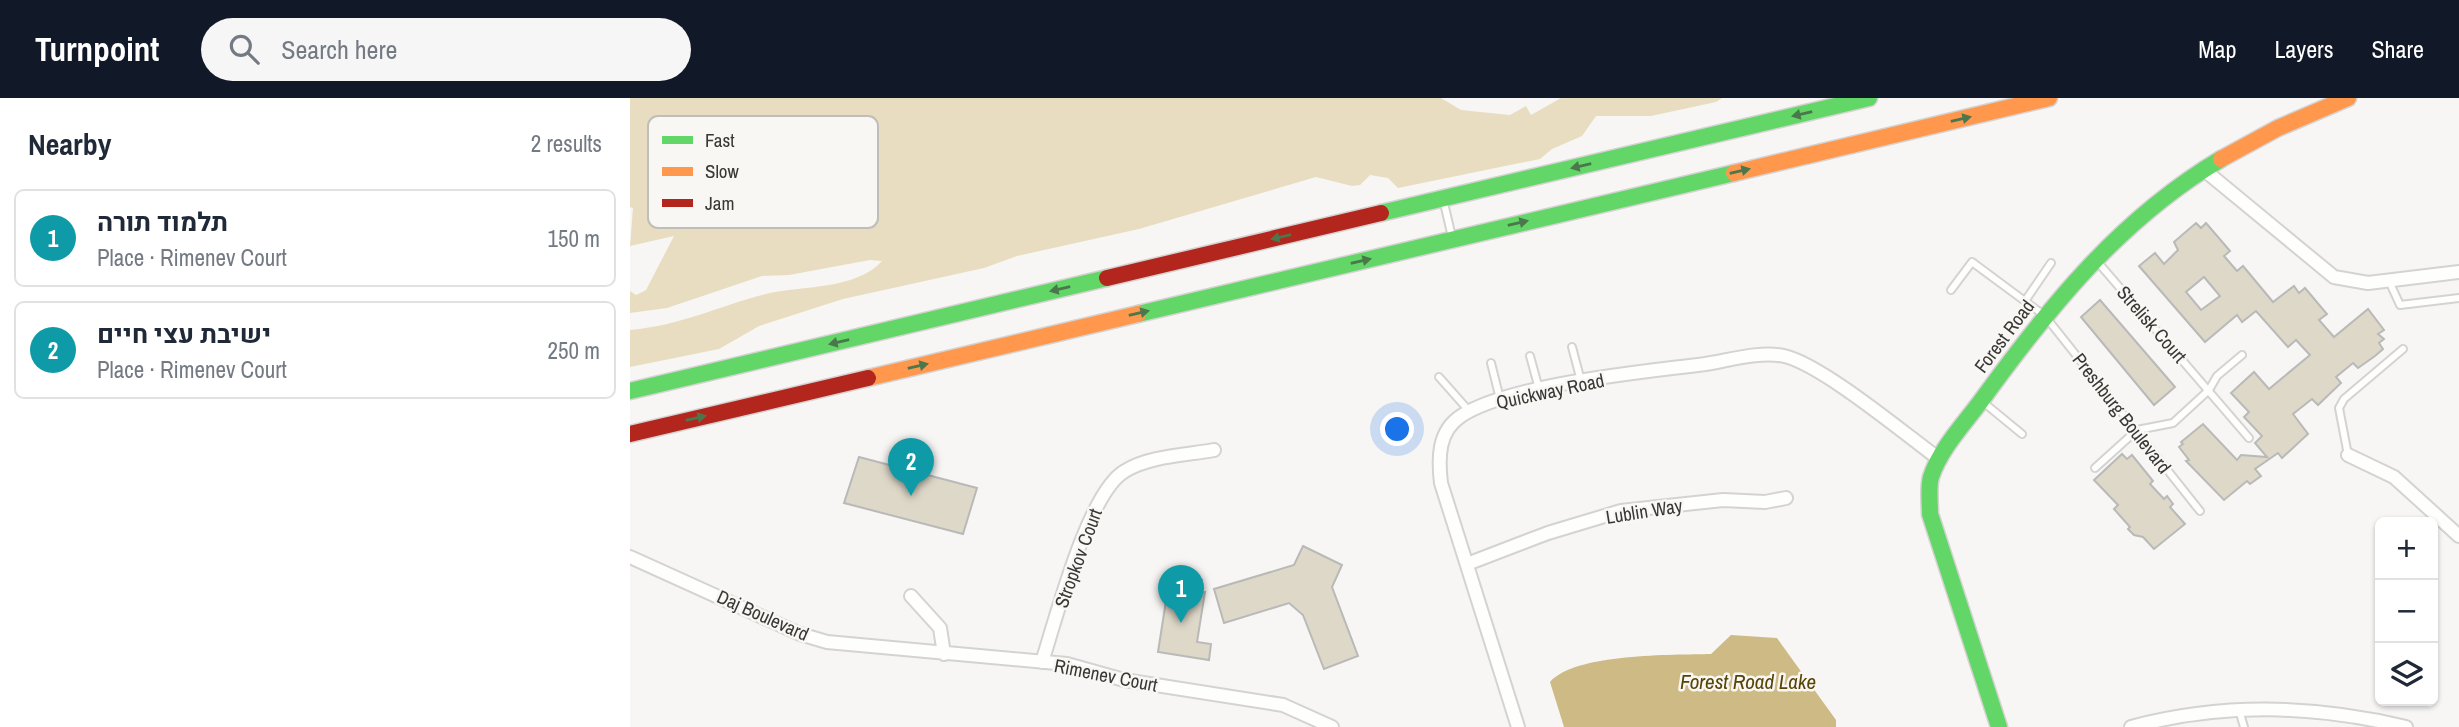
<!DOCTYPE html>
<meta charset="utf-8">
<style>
:root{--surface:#fff;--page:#f6f6f7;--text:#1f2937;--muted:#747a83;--line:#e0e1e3;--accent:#111827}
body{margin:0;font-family:"Archivo Narrow",Heebo,sans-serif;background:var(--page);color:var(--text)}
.controls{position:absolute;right:21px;bottom:21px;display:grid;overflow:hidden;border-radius:10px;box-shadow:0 2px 5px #0004}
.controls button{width:63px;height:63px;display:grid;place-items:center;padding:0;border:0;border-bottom:2px solid var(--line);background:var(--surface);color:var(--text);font:35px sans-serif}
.you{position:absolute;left:768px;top:332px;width:24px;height:24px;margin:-18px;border:5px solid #fff;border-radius:50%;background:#1a73e8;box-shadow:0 0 0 10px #1a73e833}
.badge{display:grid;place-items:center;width:46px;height:46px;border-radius:50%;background:var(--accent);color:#fff;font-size:23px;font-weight:700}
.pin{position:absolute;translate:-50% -58px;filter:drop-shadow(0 2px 4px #0008)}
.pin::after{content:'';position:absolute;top:37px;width:24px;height:21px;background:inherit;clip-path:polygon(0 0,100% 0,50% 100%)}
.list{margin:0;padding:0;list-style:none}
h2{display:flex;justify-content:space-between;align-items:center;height:91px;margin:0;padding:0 28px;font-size:30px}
h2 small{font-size:23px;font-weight:400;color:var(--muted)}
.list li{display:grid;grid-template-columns:46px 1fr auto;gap:21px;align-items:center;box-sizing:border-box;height:98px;margin:0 14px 14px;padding:0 14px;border:2px solid var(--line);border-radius:10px}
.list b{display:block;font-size:26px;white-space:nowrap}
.list p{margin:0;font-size:23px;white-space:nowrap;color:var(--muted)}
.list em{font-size:23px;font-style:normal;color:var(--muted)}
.icon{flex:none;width:38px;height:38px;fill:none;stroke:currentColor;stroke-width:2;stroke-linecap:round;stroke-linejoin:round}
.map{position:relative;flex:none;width:1829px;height:629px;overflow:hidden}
header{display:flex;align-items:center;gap:42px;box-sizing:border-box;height:98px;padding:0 35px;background:var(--accent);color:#fff}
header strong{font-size:33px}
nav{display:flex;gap:38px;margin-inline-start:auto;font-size:24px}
.search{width:490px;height:63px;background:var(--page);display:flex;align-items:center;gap:18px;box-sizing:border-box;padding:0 24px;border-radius:38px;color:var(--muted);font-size:26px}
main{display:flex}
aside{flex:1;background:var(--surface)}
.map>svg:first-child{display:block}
.green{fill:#e8ddc0}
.water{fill:#ceba85}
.building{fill:#ded8c9;stroke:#b9b9b8;stroke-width:2;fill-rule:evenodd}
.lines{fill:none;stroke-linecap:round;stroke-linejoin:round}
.lane-casing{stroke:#d4d3d2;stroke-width:10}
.street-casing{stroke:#d4d3d2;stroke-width:16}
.fast-casing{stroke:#d4d3d2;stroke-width:19}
.slow-casing{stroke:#d4d3d2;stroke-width:19}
.jam-casing{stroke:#d4d3d2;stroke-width:19}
.lane{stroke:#fefefd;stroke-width:6}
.street{stroke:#fefefd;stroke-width:12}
.fast{stroke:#63d668;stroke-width:16}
.slow{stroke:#ff974d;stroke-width:16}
.jam{stroke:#b3261e;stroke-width:16}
.oneway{fill:#4a774b}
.labels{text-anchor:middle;stroke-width:5;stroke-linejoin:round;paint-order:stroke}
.street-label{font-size:19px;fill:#393837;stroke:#f8f7f3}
.water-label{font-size:21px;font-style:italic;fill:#574406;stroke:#f8f7f3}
.key{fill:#f8f7f3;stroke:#bfbebb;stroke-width:2}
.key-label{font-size:19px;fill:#393837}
</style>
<header>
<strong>Turnpoint</strong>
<div class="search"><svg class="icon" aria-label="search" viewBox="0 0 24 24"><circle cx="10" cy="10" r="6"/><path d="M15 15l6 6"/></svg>Search here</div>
<nav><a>Map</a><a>Layers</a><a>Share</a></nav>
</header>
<main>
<aside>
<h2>Nearby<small>2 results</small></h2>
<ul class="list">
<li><span class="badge" style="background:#0f9aa8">1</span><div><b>תלמוד תורה</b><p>Place · Rimenev Court</p></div><em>150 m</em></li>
<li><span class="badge" style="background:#0f9aa8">2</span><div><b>ישיבת עצי חיים</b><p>Place · Rimenev Court</p></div><em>250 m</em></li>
</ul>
</aside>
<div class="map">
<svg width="1829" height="629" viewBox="0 0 1829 629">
<rect width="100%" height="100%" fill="#f7f6f4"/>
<path class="green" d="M0 0H811L831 12 880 17 896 8 901 17 931 0H1092L1086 4 1021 18H966L952 38 922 51 910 61 768 90 758 80 740 77 730 87 722 88 686 79 509 131 387 158 354 170 213 201 129 228 89 251 0 269V232C54 227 90 207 140 195 174 188 227 191 252 163L240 162 159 177 132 178 37 210 0 215V193L6 197 16 192 44 138 0 148 3 110 0 109Z"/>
<path class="water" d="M1101 537 1147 540 1206 622V629H934L920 584C945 555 1043 557 1081 556Z"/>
<path class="building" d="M1566 125 1571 130 1576 125 1600 153 1594 158 1607 173 1613 168 1643 204 1664 188 1669 195 1675 190 1697 216 1689 222 1704 239 1738 211 1754 232 1748 236 1754 241 1749 245 1753 251 1745 258 1728 270 1723 265 1706 279 1711 285 1688 307 1682 301 1663 316 1678 336 1652 360 1648 355 1625 371 1631 378 1620 386 1617 383 1594 402 1556 363 1559 362 1549 349 1553 346 1551 344 1573 326 1607 362 1611 357 1637 359 1625 345 1632 338 1614 319 1619 314 1601 295 1624 274 1639 291 1680 257 1666 242 1658 249 1626 213 1612 224 1607 217 1575 244 1509 168 1525 155 1534 166 1548 152 1544 144ZM1574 179 1590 198 1571 212 1556 194Z
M1470 202 1545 289 1524 307 1451 219Z
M1492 356 1497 361 1502 357 1523 383 1520 386 1534 401 1537 398 1543 406 1540 409 1555 426 1524 451 1513 439 1504 437 1498 431 1500 429 1484 411 1488 407 1464 382Z
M229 359 347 390 333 436 214 405Z
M673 448 712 467 702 489 728 558 694 571 673 517 659 505 594 525 584 491 664 467Z
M540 477 572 482 570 495 575 494 567 544 581 546 579 562 528 554Z"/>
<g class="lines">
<g class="lane-casing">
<path id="lane" d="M814 105 822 139
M1466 162 1619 340
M1759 183 1770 207 1829 200
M1321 192 1342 164 1415 218 1570 413
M1395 203 1421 165
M942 249 951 283
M900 258 909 291
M861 265 870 301
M809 279 840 314
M1353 304 1392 336
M1718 357 1709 310 1714 301 1773 251
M1465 370 1507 332 1543 325 1579 292 1587 278 1612 257
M1609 612 1614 629"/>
</g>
<g class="street-casing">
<path id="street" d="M1573 71 1704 179 1738 185 1829 174
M1718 357 1764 379 1829 438
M0 459 170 536 197 544 437 566 494 582 653 607 702 629
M837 466 918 435 991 413 1093 402 1135 404 1156 400
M281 498 310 530 314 556
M412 564C426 521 458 394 495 373 519 358 557 357 584 352
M888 629 811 385C808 360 808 333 831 318 880 286 1014 274 1075 266 1100 262 1130 253 1154 258 1191 266 1275 336 1309 361
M1501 629C1594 604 1684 607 1776 629"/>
</g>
<g class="fast-casing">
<path id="fast" d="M751 115 1239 0
M508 216 1104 75
M0 293 477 180
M1369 629 1300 416C1300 405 1298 389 1301 379 1310 351 1334 326 1351 303 1419 209 1490 121 1591 61"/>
</g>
<g class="slow-casing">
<path id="slow" d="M1591 61 1648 30 1718 0
M1104 75 1419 0
M238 280 508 216"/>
</g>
<g class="jam-casing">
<path id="jam" d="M477 180 751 115
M0 336 238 280"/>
</g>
<use href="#lane" class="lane"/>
<use href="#street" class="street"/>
<use href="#fast" class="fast"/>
<use href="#slow" class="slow"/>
<use href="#jam" class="jam"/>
</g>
<defs><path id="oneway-solid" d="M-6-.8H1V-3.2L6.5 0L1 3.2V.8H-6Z" transform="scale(1.75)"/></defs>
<g class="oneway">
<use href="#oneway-solid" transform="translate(1172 16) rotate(167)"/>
<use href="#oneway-solid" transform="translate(1331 21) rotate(-13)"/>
<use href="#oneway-solid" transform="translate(951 68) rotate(167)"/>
<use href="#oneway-solid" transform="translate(1110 73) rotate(-13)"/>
<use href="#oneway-solid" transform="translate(888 125) rotate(-13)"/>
<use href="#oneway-solid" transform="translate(651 139) rotate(167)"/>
<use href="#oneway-solid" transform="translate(731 163) rotate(-13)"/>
<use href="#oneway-solid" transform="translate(430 191) rotate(167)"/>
<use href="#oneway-solid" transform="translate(509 215) rotate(-13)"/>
<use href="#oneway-solid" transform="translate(209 244) rotate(167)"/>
<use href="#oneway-solid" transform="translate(288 268) rotate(-13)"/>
<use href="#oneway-solid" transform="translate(66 320) rotate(-13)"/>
</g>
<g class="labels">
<g class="street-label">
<text transform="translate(1522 226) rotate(49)" y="7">Strelisk Court</text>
<text transform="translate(1374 238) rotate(-53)" y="7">Forest Road</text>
<text transform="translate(920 293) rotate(-12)" y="7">Quickway Road</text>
<text transform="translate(1492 315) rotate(52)" y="7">Preshburg Boulevard</text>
<text transform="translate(1014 413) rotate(-9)" y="7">Lublin Way</text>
<text transform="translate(448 460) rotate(-70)" y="7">Stropkov Court</text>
<text transform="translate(133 517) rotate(24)" y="7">Daj Boulevard</text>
<text transform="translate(476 577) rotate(11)" y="7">Rimenev Court</text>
</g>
<g class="water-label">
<text x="1118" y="591">Forest Road Lake</text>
</g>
</g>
<rect x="18" y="18" width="230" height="112" rx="10" class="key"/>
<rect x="32" y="38" width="31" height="8" fill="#63d668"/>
<rect x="32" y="69" width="31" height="9" fill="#ff974d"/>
<rect x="32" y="101" width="31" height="8" fill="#b3261e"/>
<g class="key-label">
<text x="75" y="49">Fast</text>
<text x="75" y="80">Slow</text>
<text x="75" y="112">Jam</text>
</g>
</svg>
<div class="controls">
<button>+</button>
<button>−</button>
<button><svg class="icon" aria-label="layers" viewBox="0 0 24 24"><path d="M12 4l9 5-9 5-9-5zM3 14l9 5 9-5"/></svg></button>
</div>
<div class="you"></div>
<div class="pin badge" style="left:551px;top:525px;background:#0f9aa8">1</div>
<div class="pin badge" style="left:281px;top:398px;background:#0f9aa8">2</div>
</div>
</main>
